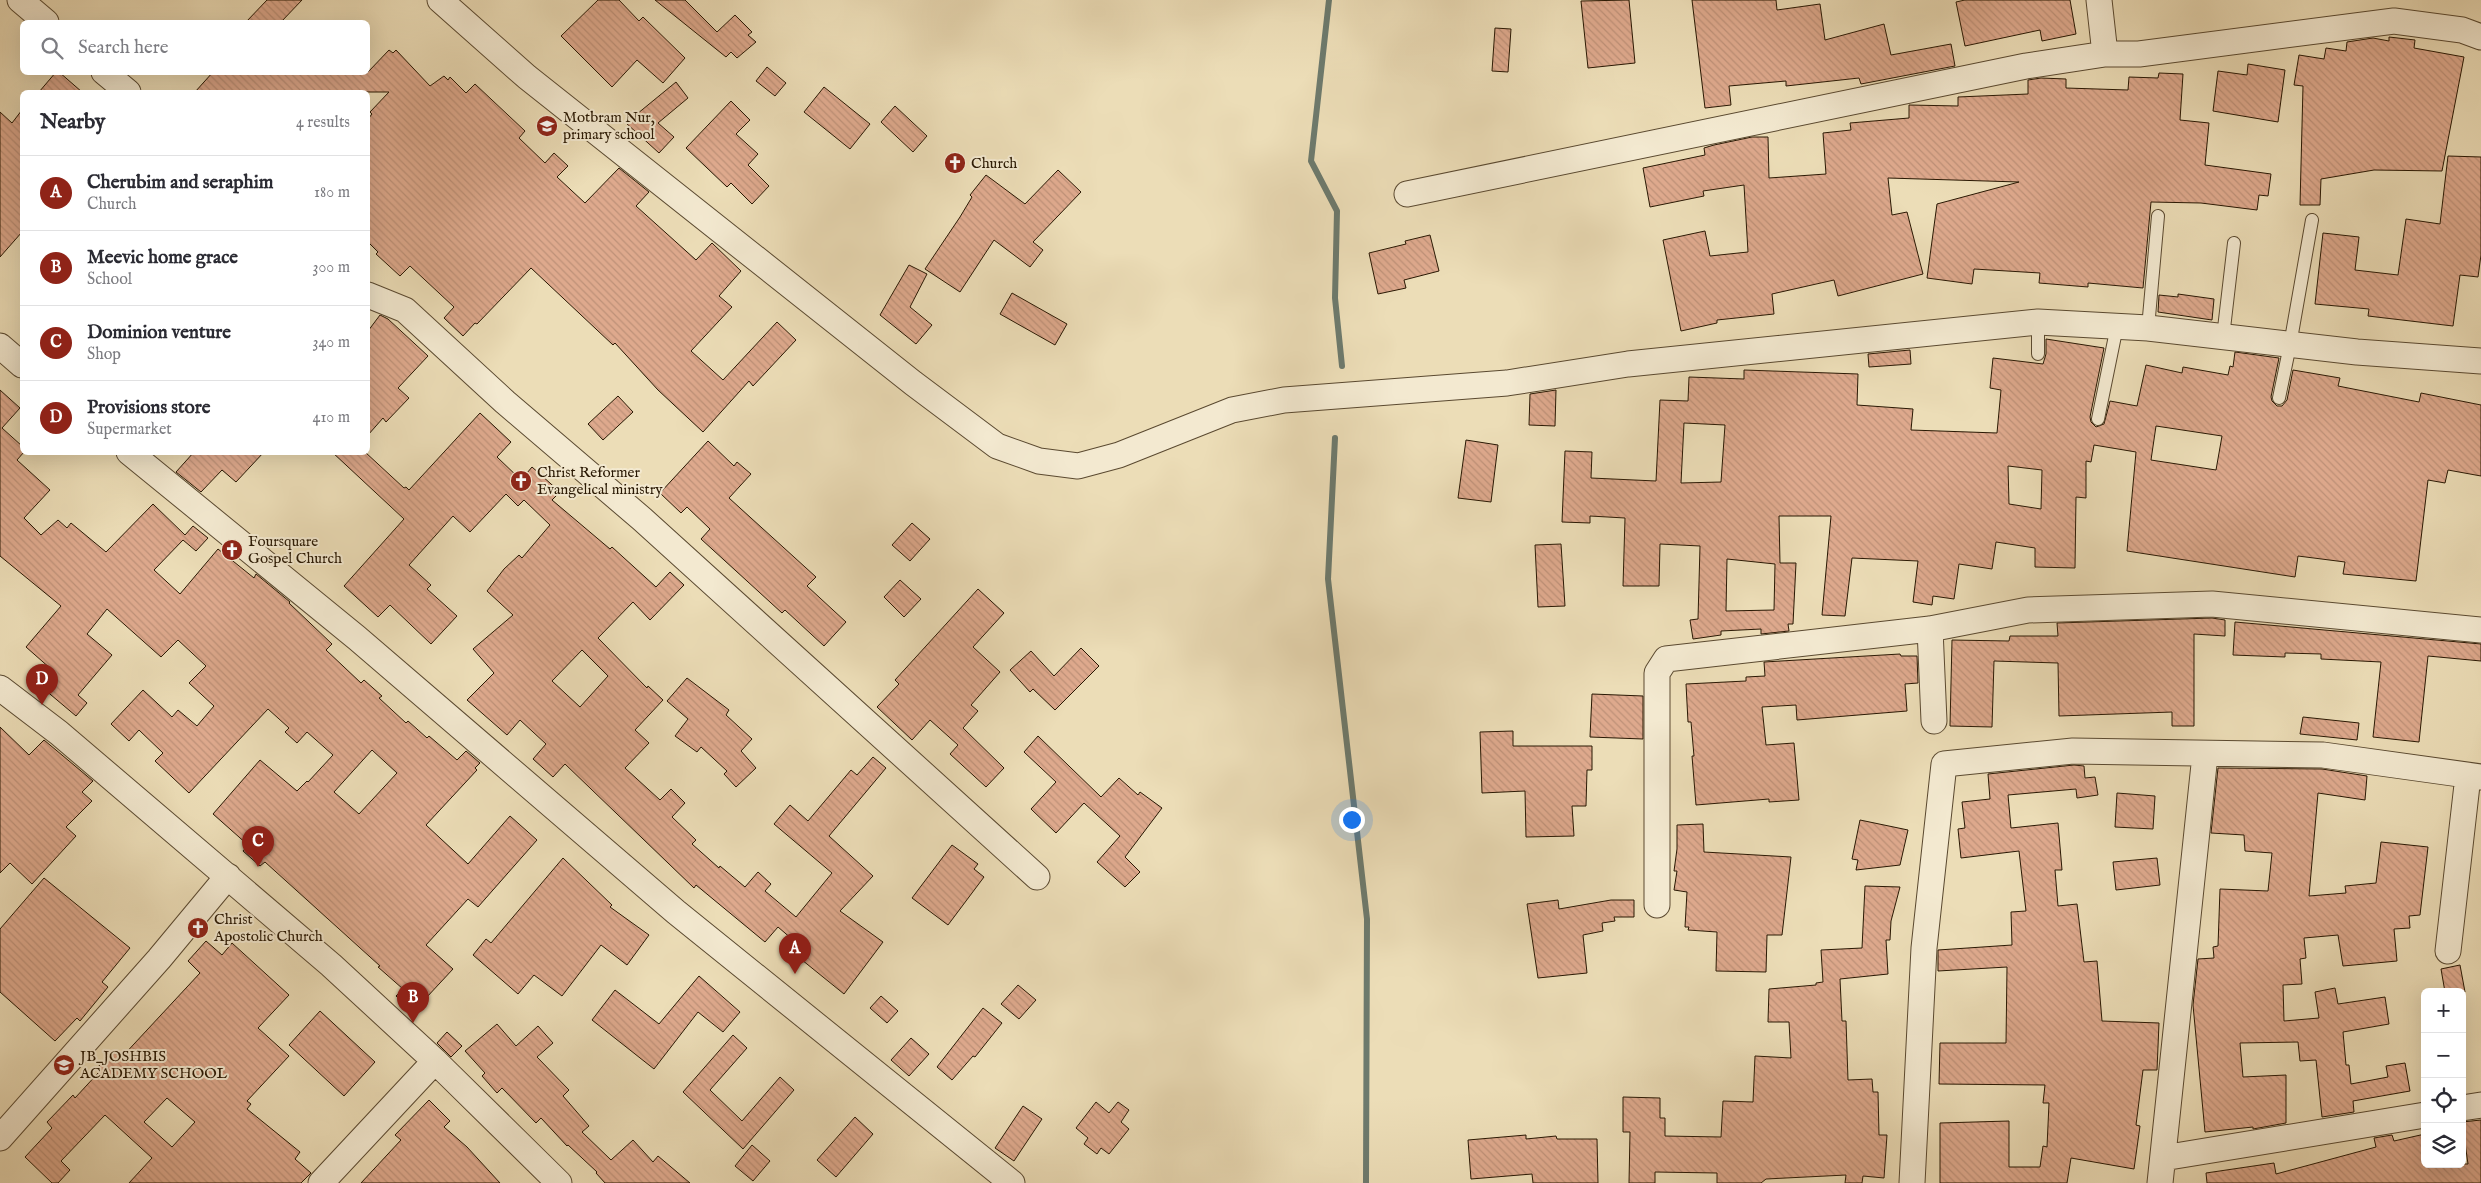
<!DOCTYPE html>
<meta charset="utf-8">
<style>
:root{--surface:#fff;--page:#f7f7f7;--text:#2b2b33;--muted:#7c7c81;--line:#e1e1e2;--accent:#8f2418}
body{margin:0;font-family:"IM FELL English",serif;background:var(--page);color:var(--text)}
.controls{position:absolute;right:15px;bottom:15px;display:grid;overflow:hidden;border-radius:8px;box-shadow:0 5px 20px #0002}
.controls button{width:45px;height:45px;display:grid;place-items:center;padding:0;border:0;border-bottom:1px solid var(--line);background:var(--surface);color:var(--text);font:25px sans-serif}
.you{position:absolute;left:1351px;top:819px;width:18px;height:18px;margin:-12px;border:4px solid #fff;border-radius:50%;background:#1a73e8;box-shadow:0 0 0 8px #1a73e833}
.badge{display:grid;place-items:center;width:32px;height:32px;border-radius:50%;background:var(--accent);color:#fff;font-size:16px;font-weight:700}
.pin{position:absolute;translate:-50% -41px;filter:drop-shadow(0 1px 2px #0008)}
.pin::after{content:'';position:absolute;top:26px;width:18px;height:15px;background:inherit;clip-path:polygon(0 0,100% 0,50% 100%)}
.list{margin:0;padding:0;list-style:none}
h2{display:flex;justify-content:space-between;align-items:center;height:65px;margin:0;padding:0 20px;font-size:21px}
h2 small{font-size:16px;font-weight:400;color:var(--muted)}
.list li{display:grid;grid-template-columns:32px 1fr auto;gap:15px;align-items:center;box-sizing:border-box;height:75px;padding:0 20px;border-top:1px solid var(--line)}
.list b{display:block;font-size:19px;white-space:nowrap}
.list p{margin:0;font-size:16px;white-space:nowrap;color:var(--muted)}
.list em{font-size:16px;font-style:normal;color:var(--muted)}
.icon{flex:none;width:28px;height:28px;fill:none;stroke:currentColor;stroke-width:2;stroke-linecap:round;stroke-linejoin:round}
.map{position:relative;flex:none;width:2481px;height:1183px;overflow:hidden}
.search{position:absolute;background:var(--surface);box-shadow:0 5px 20px #0002;left:20px;top:20px;width:350px;height:55px;display:flex;align-items:center;gap:12px;box-sizing:border-box;padding:0 18px;border-radius:8px;color:var(--muted);font-size:19px}
.panel{position:absolute;background:var(--surface);box-shadow:0 5px 20px #0002;left:20px;top:90px;width:350px;height:365px;border-radius:8px}
.map>svg:first-child{display:block}
.lines{fill:none;stroke-linecap:round;stroke-linejoin:round}
.stream{stroke:#6d7a6d;stroke-width:6}
.building{fill:url(#building-back-hatch);stroke:#291803;fill-rule:evenodd}
.service-casing{stroke:#5a4930;stroke-width:14}
.minor-casing{stroke:#5a4930;stroke-width:27}
.service{stroke:#f3e9d0;stroke-width:12}
.minor{stroke:#f3e9d0;stroke-width:25}
.labels{text-anchor:middle;stroke-width:4;stroke-linejoin:round;paint-order:stroke}
.poi-label{font-size:15px;fill:#291803;stroke:#f3e9d0;text-anchor:start}
</style>
<div class="map">
<svg width="2481" height="1183" viewBox="0 0 2481 1183">
<defs>
<pattern id="building-back-hatch" width="6" height="6" patternUnits="userSpaceOnUse" patternTransform="scale(1.25)"><rect width="6" height="6" fill="#dea98d"/><path d="M-1 5l2 2M0 0l6 6M5-1l2 2" fill="none" stroke="#be9178"/></pattern>
</defs>
<rect width="100%" height="100%" fill="#ecddb7"/>
<filter id="stains"><feTurbulence type="fractalNoise" baseFrequency=".004" numOctaves="4"/><feColorMatrix values="0 0 0 0 .2 0 0 0 0 .09 0 0 0 0 .02 0 0 0 .5 -.17"/></filter>
<radialGradient id="worn" r=".72"><stop offset=".6" stop-color="#630" stop-opacity="0"/><stop offset="1" stop-color="#630" stop-opacity=".3"/></radialGradient>
<g class="lines">
<path class="stream" d="M1329 0 1311 161 1337 211 1335 298 1342 366
M1335 438 1328 579 1367 919 1366 1183"/>
</g>
<path class="building" d="M267 0H302L281 22H246Z
M598 0H619L639 21 643 17 685 58 663 83 637 60 612 87 561 36Z
M655 0H685L717 32 735 15 752 32 748 35 756 42 737 58 731 52 726 57Z
M1629 0 1635 63 1588 68 1581 1Z
M1692 0H1776L1777 10 1820 4 1825 40 1884 24 1891 55 1951 44 1955 66 1861 84 1859 78 1786 86V81L1729 86 1731 105 1705 108Z
M1965 0H2070L2076 34 2042 41 2040 30 1965 46 1956 2Z
M1495 28 1511 29 1508 72 1492 71Z
M2389 37 2415 40 2414 48 2464 57 2442 171 2374 170 2321 179 2320 205H2300L2303 86 2294 85 2299 55 2324 59 2326 48 2346 51 2347 42 2373 38 2389 41Z
M389 50 393 53 396 50 430 86 444 76 448 80 450 77 466 93 475 84 525 131 519 138 545 163 554 153 568 166 557 177 585 203 619 168 649 192 636 206 696 260 712 243 741 271 719 296 732 307 691 351 723 380 777 322 796 340 753 386 749 381 703 432 658 390 615 343 613 345 531 268 477 324 475 323 463 336 444 318 454 307 410 266 400 276 376 254 378 252 368 242V119L372 114 370 112 389 92H195L213 72H368Z
M2248 64 2285 70 2278 122 2213 111 2218 71 2247 75Z
M767 67 786 83 775 96 756 81Z
M56 72H59L82 92H39Z
M2159 73 2183 74 2180 120 2209 123 2205 165 2271 174 2268 196 2259 195 2257 210 2201 203 2151 202 2143 288 2088 283V287L2039 283 2040 273 1974 269 1972 284 1927 278 1937 204 2019 182 1888 178 1892 215 1907 212 1923 274 1838 296 1834 280 1772 294 1774 314 1717 320V323L1681 331 1663 240 1705 231 1710 256 1748 252 1744 185 1703 191 1704 196 1650 207 1643 168 1705 155 1704 148 1714 145 1752 137H1768L1769 178 1826 174 1823 133 1851 130 1850 123 1909 118V105L1958 106V97L2028 94V80L2041 78 2066 79V88L2128 90 2129 77 2158 78Z
M676 82 688 98 658 123 674 137 659 153 626 123Z
M824 87 870 124 850 149 804 112Z
M731 101 750 120 736 134 758 154 748 165 769 186 752 204 731 183 727 187 686 148Z
M895 106 927 136 913 152 881 122Z
M22 110V232L0 257V112L12 123Z
M2448 156 2481 157V255L2478 277 2460 275 2453 326 2368 316 2369 309 2315 304 2323 233 2359 237 2355 270 2398 275 2406 219 2440 224Z
M1058 170 1081 192 1033 242 1043 250 1030 267 994 240 960 292 925 269 960 217 972 197 970 195 986 175 1025 204Z
M1430 235 1439 271 1404 280 1406 288 1378 294 1369 253 1406 244 1405 241Z
M909 265 927 274 910 307 932 325 916 344 880 315Z
M1012 293 1067 324 1055 345 1000 314Z
M2178 294 2214 299 2212 320 2158 312 2159 295 2178 297Z
M380 315 388 319 428 356 398 388 409 398 386 422 383 418 368 435V331Z
M2046 339 2104 348 2090 417 2091 422 2096 427 2104 424 2110 401 2137 406 2146 365 2182 373 2183 367 2228 375 2230 366 2233 367 2235 352 2279 358 2271 397 2272 401 2277 406H2282L2287 400 2293 370 2340 378 2338 386 2419 402 2421 393 2481 405V476L2448 470 2445 483 2428 480 2416 581 2343 574 2345 562 2298 556 2295 577 2127 551 2136 452 2094 445 2091 462 2086 461V498L2076 497 2075 568 2035 567V548L1996 542 1992 569 1959 564 1954 599 1933 596 1932 605 1913 602 1918 561 1852 558 1845 616 1822 615 1831 516H1779L1780 563H1796L1793 624H1788L1789 631 1761 634V629L1721 631V635L1693 639 1690 620 1698 619 1700 546 1660 544 1659 586H1623L1625 518 1590 516V523L1562 522 1565 451 1592 452 1591 478 1656 481 1660 400 1688 401 1689 377 1744 379V370L1858 374 1857 405 1913 409 1911 430 1997 433 2001 390 1990 388 1993 358 2043 364 2046 354ZM1684 423 1725 425 1721 482 1681 483ZM2156 426 2222 436 2216 470 2151 460ZM2008 466 2042 470 2041 509 2009 504ZM1727 559 1775 564 1774 610 1726 611Z
M1910 350 1911 364 1869 367 1868 354Z
M0 390 20 408 2 428 22 446 24 452 17 460 50 490 24 518 41 535 58 520 67 528 71 523 106 552 153 504 185 535 193 526 208 538 196 551 183 540 154 570 180 594 218 549 254 578 256 574 290 602 289 603 332 644 326 650 361 683 364 680 382 696 379 698 406 723 408 721 427 738 429 736 457 760 466 751 480 763 475 768 477 770 426 825 468 864 510 816 537 840 478 907 468 899 426 945 453 969 413 1012 396 996 403 989 378 967 380 966 265 862 260 866 243 851 248 845 213 814 260 760 297 791 307 781 308 782 333 755 307 732 297 743 285 732 289 728 268 709 189 793 155 761 163 753 139 730 129 741 111 724 143 690 172 717 178 710 197 726 214 706 189 683 206 666 178 640 161 657 107 609 87 634 112 655 78 695 87 703 76 716 38 684 51 669 26 647 61 606 0 556ZM372 750 397 773 359 814 334 792Z
M1556 390 1555 426 1529 425 1530 394Z
M618 396 633 412 603 440 588 424Z
M480 413 511 442 497 457 521 480 532 467 560 492 552 500 610 549 612 547 656 587 670 572 684 585 650 620 633 602 598 638 647 688 648 686 663 700 635 730 649 743 625 768 660 800 671 789 685 803 672 817 696 840 692 844 719 868 720 866 745 887 758 872 771 884 765 891 796 917 832 873 774 824 790 805 808 821 851 770 857 775 873 757 886 768 829 836 873 876 840 911 883 942 844 994 802 960 807 952 778 927 765 942 696 885 694 888 565 764 553 777 533 759 546 744 520 720 507 735 467 700 494 673 473 649 513 615 487 591 504 569 519 555 522 558 550 525 524 500 518 506 506 494 470 532 453 516 409 565 431 585 427 589 457 616 431 644 390 605 378 617 344 586 404 519 332 452H365L404 488 406 487 409 490ZM582 650 608 676 580 707 552 681Z
M1466 440 1498 445 1491 502 1458 498Z
M708 441 734 466 737 462 751 474 729 498 816 577 807 586 846 622 824 646 785 610 782 613 701 539 710 529 687 507 681 513 660 493Z
M194 452H264L236 482 222 470 201 492 176 472Z
M912 523 930 539 910 561 892 545Z
M1561 544 1565 606 1538 607 1535 545Z
M900 580 921 599 904 617 884 597Z
M978 589 1004 613 973 647 1000 672 971 705 978 711 963 728 1004 768 986 787 950 754 958 745 930 720 912 740 877 707 899 684 895 680Z
M2212 618 2225 620V636L2194 634V726H2172V712L2059 716 2058 663 1994 661 1992 727 1950 726 1952 640 2009 641 2010 636H2058L2057 623Z
M2235 622 2481 644V661L2428 656 2419 742 2373 737 2381 662 2321 659V654L2285 653V657L2233 655Z
M1081 648 1099 666 1055 710 1033 689 1030 692 1010 670 1031 651 1054 676Z
M1900 654 1901 656H1917L1918 683 1905 684 1907 711 1797 720 1796 705 1762 707 1766 745 1794 743 1799 800 1769 802V799L1696 805 1692 756H1694L1691 722H1688L1686 684 1746 681V677L1765 676 1764 662Z
M687 678 729 710 726 715 752 739 741 751 756 768 736 787 724 774 727 771 701 747 697 752 675 736 688 719 667 701Z
M1592 694 1643 696V739L1590 737Z
M2303 717 2359 723 2357 740 2300 734Z
M0 727 29 755 44 740 93 781 82 792 92 801 66 827 76 836 32 884 10 863 0 873Z
M1513 731V746H1592V770H1587L1586 806H1572L1574 836 1526 837 1525 791 1482 793 1480 732Z
M1038 736 1101 797 1119 778 1138 795 1140 792 1162 808 1125 857 1140 872 1125 887 1097 862 1120 836 1084 803 1056 833 1031 809 1056 782 1024 752Z
M2074 765 2084 766 2085 778 2095 777 2098 795 2077 798 2076 789 2008 795 2011 828 2058 823 2062 870H2055L2058 906 2077 904 2084 962 2097 961 2102 1021 2159 1023 2157 1070H2143L2136 1125 2140 1126 2134 1169 2071 1158 2067 1183H1940V1123L2009 1121V1167H2040L2043 1146 2047 1147 2049 1103H2043L2045 1085 1939 1084 1940 1043H2006L2007 967 1938 971V950L2012 945 2011 912 2026 911 2019 851 1961 858 1958 829 1965 828 1962 802 1990 799 1988 774Z
M2218 768 2322 769 2367 776 2365 800 2318 793 2309 896 2346 893 2345 886 2376 883 2381 842 2428 847 2420 915 2409 916 2410 928 2394 929 2397 961 2343 966 2338 935 2304 938 2306 958 2300 959 2302 984 2283 985 2284 1021 2319 1018 2315 992 2335 988 2338 1004 2385 997 2389 1024 2343 1032 2346 1065H2349L2351 1084 2388 1077 2386 1066 2405 1063 2410 1091 2353 1101 2354 1112 2322 1117 2316 1060 2300 1061 2298 1042 2240 1043 2243 1077 2286 1075V1123L2253 1129V1127L2205 1132 2193 1005 2198 959 2214 958 2213 947 2218 946 2220 889 2268 891 2272 853 2245 851 2244 835 2211 833Z
M2117 793 2155 796 2153 829 2115 827Z
M1860 820 1908 830 1900 865 1856 870 1858 860 1852 859Z
M1703 824 1704 852 1791 857 1782 935H1767L1766 972 1716 971 1717 932 1688 930 1689 927H1685L1687 892 1674 890 1677 871H1674L1677 849V825Z
M952 845 978 864 974 869 984 877 948 925 912 898Z
M563 858 612 905 610 907 649 935 627 965 601 945 562 996 534 975 518 994 473 955 486 939 491 943Z
M2157 858 2160 885 2116 890 2113 862Z
M44 878 130 948 102 982 108 987 80 1021 77 1018 55 1041 0 992V929Z
M1865 886 1900 887 1891 921 1890 940H1886L1888 974 1840 979 1842 1021H1846L1848 1080 1872 1079 1873 1092H1878L1879 1135H1887L1884 1178 1863 1176 1862 1183H1845L1846 1175 1766 1179 1761 1183H1717V1173L1655 1172V1183H1629L1630 1132H1623V1097L1660 1098V1118H1665V1136L1721 1137 1723 1101 1753 1102 1755 1056 1791 1058 1789 1022H1768L1769 989 1816 985V983L1823 982 1821 950 1862 948Z
M1558 900 1559 909 1611 900H1634V917H1614L1615 921 1602 923 1603 931 1583 935 1587 973 1538 978 1527 904Z
M206 941 222 955 232 943 289 995 258 1028 289 1056 247 1101 251 1104 247 1109 300 1152 295 1159 311 1173 301 1183H129L152 1158 105 1115 61 1161 70 1170 58 1183H52L25 1157 52 1128 47 1122 73 1095 75 1098 99 1072 96 1069 113 1051 121 1058 200 973 188 961ZM167 1098 195 1122 172 1147 144 1122Z
M2460 965 2465 992H2445L2441 969Z
M699 976 740 1012 723 1032 698 1012 654 1069 592 1020 615 990 659 1024Z
M1018 985 1036 1000 1019 1019 1001 1004Z
M881 996 898 1011 887 1023 870 1008Z
M983 1008 1002 1023 975 1057 973 1056 952 1080 937 1067Z
M320 1011 375 1062 344 1096 289 1045Z
M497 1024 516 1046 538 1026 553 1043 537 1057 569 1090 563 1096 589 1126 582 1132 611 1160 633 1140 653 1162 658 1156 690 1183H605L596 1173 597 1172 568 1145 567 1146 541 1118 536 1123 502 1088 497 1093 482 1076 485 1073 465 1051Z
M447 1032 462 1046 451 1057 437 1043Z
M733 1035 747 1048 710 1090 742 1121 780 1077 794 1090 743 1149 683 1092Z
M911 1038 929 1054 909 1076 891 1060Z
M429 1100 450 1121 444 1127 467 1147 500 1183H361L401 1140 395 1135Z
M1096 1102 1109 1113 1118 1102 1129 1110 1121 1122 1129 1129 1109 1154 1101 1148 1097 1154 1084 1144 1088 1138 1076 1128Z
M1023 1106 1042 1119 1014 1161 995 1148Z
M855 1117 873 1134 836 1177 817 1160Z
M2481 1120V1183H2207L2206 1173 2274 1163 2276 1174 2376 1147 2374 1138 2392 1135 2394 1141 2425 1134V1164H2468L2462 1122Z
M1526 1135V1139L1556 1136 1557 1139H1597L1598 1183H1533L1532 1174 1471 1179 1468 1140Z
M752 1145 770 1161 753 1181 735 1166Z"/>
<g class="lines">
<g class="service-casing">
<path id="service" d="M2038 322V354
M2148 328 2158 216
M2223 337 2234 243
M2279 398 2290 345 2312 220
M2098 419 2117 326"/>
</g>
<g class="minor-casing">
<path id="minor" d="M20 0 46 22
M440 0 527 77 913 383 997 446 1039 461 1078 466 1119 455 1232 410 1284 400 1507 383 1628 364 2038 322 2148 328 2357 352 2481 361
M2099 0 2105 54
M104 72 128 92
M1407 194 2026 66 2105 54H2139L2394 21 2462 30 2481 37
M368 295 405 310 505 402 642 519 1037 877
M0 346 22 365
M129 452 357 638 676 912 1012 1183
M1930 629 1934 721
M0 688 59 733 331 965 435 1061 559 1183
M1657 905V673L1666 659 1930 629 2028 610 2212 604 2481 630
M2448 951 2468 776
M2462 1108 2481 1105
M0 1138 159 959 228 876
M2163 1158 2425 1115
M321 1183 435 1061
M1912 1183 1924 948 1944 764 2073 751 2323 755 2481 777
M2160 1183 2205 755"/>
</g>
<use href="#service" class="service"/>
<use href="#minor" class="minor"/>
</g>
<defs>
<g id="school-disc" transform="scale(1.125)"><circle r="9.5" fill="#8f2418" stroke="#f3e9d0"/><path d="M0-5L7-2L0 1L-7-2ZM-4 1L0 2.5L4 1V4Q0 6-4 4Z" fill="#fff"/></g>
<g id="church-disc" transform="scale(1.125)"><circle r="9.5" fill="#8f2418" stroke="#f3e9d0"/><path d="M-1.2-6h2.4v3.5h3.3v2.4h-3.3V6h-2.4V-.1h-3.3v-2.4h3.3Z" fill="#fff"/></g>
</defs>
<g fill-rule="evenodd">
<use href="#school-disc" x="547" y="126"/>
<use href="#church-disc" x="955" y="163"/>
<use href="#church-disc" x="521" y="481"/>
<use href="#church-disc" x="232" y="550"/>
<use href="#church-disc" x="198" y="928"/>
<use href="#school-disc" x="64" y="1065"/>
</g>
<g class="labels">
<g class="poi-label">
<text x="563" y="122">Motbram Nur,<tspan x="563" dy="17">primary school</tspan></text>
<text x="971" y="168">Church</text>
<text x="537" y="477">Christ Reformer<tspan x="537" dy="17">Evangelical ministry</tspan></text>
<text x="248" y="546">Foursquare<tspan x="248" dy="17">Gospel Church</tspan></text>
<text x="214" y="924">Christ<tspan x="214" dy="17">Apostolic Church</tspan></text>
<text x="80" y="1061">JB_JOSHBIS<tspan x="80" dy="17">ACADEMY SCHOOL</tspan></text>
</g>
</g>
<rect width="100%" height="100%" filter="url(#stains)"/>
<rect width="100%" height="100%" fill="url(#worn)"/>
</svg>
<div class="controls">
<button>+</button>
<button>−</button>
<button><svg class="icon" aria-label="locate" viewBox="0 0 24 24"><circle cx="12" cy="12" r="6"/><path d="M12 2v4M12 18v4M2 12h4M18 12h4"/></svg></button>
<button><svg class="icon" aria-label="layers" viewBox="0 0 24 24"><path d="M12 4l9 5-9 5-9-5zM3 14l9 5 9-5"/></svg></button>
</div>
<div class="you"></div>
<div class="pin badge" style="left:795px;top:974px">A</div>
<div class="pin badge" style="left:413px;top:1023px">B</div>
<div class="pin badge" style="left:258px;top:867px">C</div>
<div class="pin badge" style="left:42px;top:705px">D</div>
<div class="search"><svg class="icon" aria-label="search" viewBox="0 0 24 24"><circle cx="10" cy="10" r="6"/><path d="M15 15l6 6"/></svg>Search here</div>
<section class="panel">
<h2>Nearby<small>4 results</small></h2>
<ul class="list">
<li><span class="badge">A</span><div><b>Cherubim and seraphim</b><p>Church</p></div><em>180 m</em></li>
<li><span class="badge">B</span><div><b>Meevic home grace</b><p>School</p></div><em>300 m</em></li>
<li><span class="badge">C</span><div><b>Dominion venture</b><p>Shop</p></div><em>340 m</em></li>
<li><span class="badge">D</span><div><b>Provisions store</b><p>Supermarket</p></div><em>410 m</em></li>
</ul>
</section>
</div>
